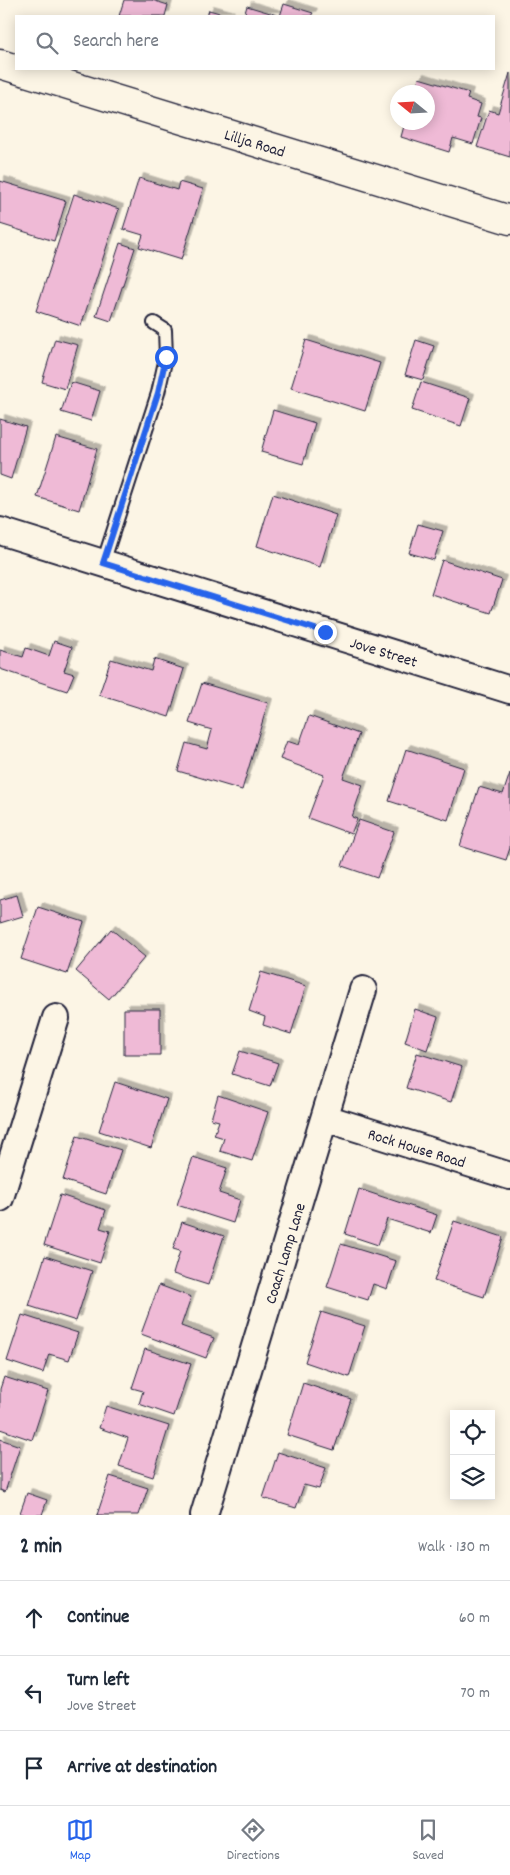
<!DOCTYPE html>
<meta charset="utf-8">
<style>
:root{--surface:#fff;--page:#f6f6f7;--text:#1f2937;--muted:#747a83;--line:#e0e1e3;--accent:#2563eb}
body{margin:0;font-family:Dekko,sans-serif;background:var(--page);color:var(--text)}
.controls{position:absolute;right:15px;bottom:15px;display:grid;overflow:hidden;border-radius:0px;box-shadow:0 2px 12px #0003}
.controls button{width:45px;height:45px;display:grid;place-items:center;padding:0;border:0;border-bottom:1px solid var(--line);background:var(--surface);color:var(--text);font:25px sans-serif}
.compass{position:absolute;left:390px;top:85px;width:45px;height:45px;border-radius:50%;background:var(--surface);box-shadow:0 2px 12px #0003;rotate:288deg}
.stop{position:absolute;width:15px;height:15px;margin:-11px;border:4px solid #2563eb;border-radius:50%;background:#fff}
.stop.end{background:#2563eb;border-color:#fff;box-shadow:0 1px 5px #0008}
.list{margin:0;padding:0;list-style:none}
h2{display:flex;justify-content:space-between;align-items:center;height:65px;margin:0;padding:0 20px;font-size:21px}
h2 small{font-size:16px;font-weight:400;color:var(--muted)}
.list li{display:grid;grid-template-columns:32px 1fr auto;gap:15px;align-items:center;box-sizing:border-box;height:75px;padding:0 20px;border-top:1px solid var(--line)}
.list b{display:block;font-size:19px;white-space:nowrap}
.list p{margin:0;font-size:16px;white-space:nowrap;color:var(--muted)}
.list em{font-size:16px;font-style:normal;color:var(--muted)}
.icon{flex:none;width:28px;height:28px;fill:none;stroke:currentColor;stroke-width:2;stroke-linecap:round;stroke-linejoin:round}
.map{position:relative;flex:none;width:510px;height:1515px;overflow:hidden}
.search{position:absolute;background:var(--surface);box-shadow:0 2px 12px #0003;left:15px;right:15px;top:15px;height:55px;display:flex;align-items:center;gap:12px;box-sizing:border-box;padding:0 18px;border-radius:0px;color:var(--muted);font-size:19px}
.sheet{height:290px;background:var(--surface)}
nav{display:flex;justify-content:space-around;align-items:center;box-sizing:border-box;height:70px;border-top:1px solid var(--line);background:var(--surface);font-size:14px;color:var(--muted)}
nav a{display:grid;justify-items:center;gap:2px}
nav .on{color:var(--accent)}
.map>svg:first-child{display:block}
.building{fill:#efbad6;stroke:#22223b;filter:url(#shadow)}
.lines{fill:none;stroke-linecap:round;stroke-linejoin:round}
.lane-casing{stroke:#22223b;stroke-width:16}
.street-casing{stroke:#22223b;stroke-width:30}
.secondary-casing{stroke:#22223b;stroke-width:31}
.lane{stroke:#fcf5e5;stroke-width:12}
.street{stroke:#fcf5e5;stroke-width:26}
.secondary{stroke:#fcf5e5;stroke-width:28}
.route{stroke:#2563eb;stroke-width:6}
.labels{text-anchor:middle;stroke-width:4;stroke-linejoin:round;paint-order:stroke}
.street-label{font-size:16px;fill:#22223b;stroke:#fcf5e5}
</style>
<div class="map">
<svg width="510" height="1515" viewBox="0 0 510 1515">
<defs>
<filter id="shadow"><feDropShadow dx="4.5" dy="-4.5" stdDeviation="0" flood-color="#0004"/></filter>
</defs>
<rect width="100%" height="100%" fill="#fcf5e5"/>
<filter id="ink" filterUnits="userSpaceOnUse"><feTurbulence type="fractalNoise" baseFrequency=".02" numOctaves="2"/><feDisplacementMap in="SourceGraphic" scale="10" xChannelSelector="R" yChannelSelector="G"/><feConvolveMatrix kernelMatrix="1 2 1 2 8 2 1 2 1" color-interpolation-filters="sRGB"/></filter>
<g filter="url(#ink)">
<path class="building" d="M124 0H152L168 5 165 16H119Z
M284 4 313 13 311 16H280Z
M247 6 280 16H244Z
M209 10 230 16H207Z
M510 73V157L477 147 489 110 498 113Z
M419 78 469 93 467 99 481 104 477 117 481 118 473 144 453 138 449 152 401 137 405 122H428V92H414Z
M139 178 177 190 179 182 203 189 181 260 139 247 143 235 123 229Z
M0 181 66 201 54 241 0 224Z
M74 194 119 209 81 326 36 311Z
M120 243 135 248 111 321 96 316Z
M55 339 78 345 65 389 42 382Z
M306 340 380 363 365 411 291 388Z
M416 340 434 346 423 380 405 375Z
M71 382 100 391 91 421 61 412Z
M421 382 470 398 461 426 412 410Z
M273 410 315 423 303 464 261 452Z
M0 419 26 427 11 479 0 475Z
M56 437 97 449 79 510 37 497Z
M273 494 336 515 320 567 257 546Z
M418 524 443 531 434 560 409 553Z
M442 560 502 580 491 613 431 594Z
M54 641 72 647 64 671 74 674 67 691 0 669V650L23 657 26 648 49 656Z
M111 659 151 671 154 659 184 669 169 717 99 695Z
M202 683 268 703 242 790 178 771 186 743 207 749 212 730 189 723Z
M309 716 359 734 343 778 363 785 352 817 357 819 351 834 308 818 324 775 280 759 287 741 299 745Z
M406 749 464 768 448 820 389 801Z
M510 773V848L506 860 460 846 479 787 503 794Z
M359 820 394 832 377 878 342 866Z
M17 895 23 916 0 923V900Z
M38 907 84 922 67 974 21 959Z
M111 929 145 957 109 999 76 971Z
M261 972 306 986 291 1034 263 1025 265 1017 249 1011Z
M124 1009H160V1055H124Z
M415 1009 438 1017 427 1050 405 1042Z
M240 1051 278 1063 270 1086 232 1074Z
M417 1053 462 1067 451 1102 406 1088Z
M115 1082 167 1099 151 1148 99 1131Z
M218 1095 268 1112 252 1161 220 1151 224 1138 214 1135 219 1121 211 1119Z
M77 1136 121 1150 106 1194 63 1180Z
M193 1157 227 1168 219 1193 240 1200 233 1223 177 1205Z
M359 1189 437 1215 431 1233 387 1219 378 1245 345 1234Z
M60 1195 106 1210 100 1228 110 1231 100 1263 44 1245Z
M454 1221 503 1237 484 1297 434 1281Z
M182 1222 224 1236 208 1285 173 1274 180 1251 173 1249Z
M341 1244 396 1261 387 1289 373 1284 368 1300 327 1287Z
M45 1256 92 1271 76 1321 29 1306Z
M159 1285 191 1297 181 1326 214 1338 206 1358 141 1334Z
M321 1312 365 1326 349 1377 305 1362Z
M22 1315 78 1333 69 1360 49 1354 43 1373 7 1361Z
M145 1349 191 1364 174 1416 139 1404 143 1391 132 1388Z
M4 1377 48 1391 32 1440 0 1429V1389Z
M303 1383 351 1399 334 1450 287 1435Z
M106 1406 169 1426 153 1477 119 1466 128 1438 99 1428Z
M0 1439 20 1446 5 1492 0 1490Z
M278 1452 326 1468 319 1489 304 1485 296 1508 263 1498Z
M110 1476 148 1488 139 1515H97Z
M27 1493 47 1500 42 1515H26L20 1513Z"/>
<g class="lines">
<g class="lane-casing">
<path id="lane" d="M103 563 158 393 166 357 165 330 154 323"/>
</g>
<g class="street-casing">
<path id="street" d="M0 531 510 690
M325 1118 510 1176
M0 1198 56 1018
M204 1515 363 990"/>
</g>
<g class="secondary-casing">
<path id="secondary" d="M0 64 510 220"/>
</g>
<use href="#lane" class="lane"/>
<use href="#street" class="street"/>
<use href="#secondary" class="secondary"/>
</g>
</g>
<g class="lines" filter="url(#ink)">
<path class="route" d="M166 357 158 393 103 563 325 632"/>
</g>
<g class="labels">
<g class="street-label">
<text transform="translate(255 142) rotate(17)" y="6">Lillja Road</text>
<text transform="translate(384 651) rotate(17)" y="6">Jove Street</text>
<text transform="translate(417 1147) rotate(17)" y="6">Rock House Road</text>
<text transform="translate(284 1253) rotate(-73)" y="6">Coach Lamp Lane</text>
</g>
</g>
</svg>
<div class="controls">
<button><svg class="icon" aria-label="locate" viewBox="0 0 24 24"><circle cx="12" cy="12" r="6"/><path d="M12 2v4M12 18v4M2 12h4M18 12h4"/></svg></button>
<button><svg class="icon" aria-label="layers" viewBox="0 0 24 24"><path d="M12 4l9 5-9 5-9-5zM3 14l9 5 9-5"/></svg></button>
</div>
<svg class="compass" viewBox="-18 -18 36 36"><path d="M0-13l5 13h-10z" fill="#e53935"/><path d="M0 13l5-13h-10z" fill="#747a83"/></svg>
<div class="stop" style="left:166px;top:357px"></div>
<div class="stop end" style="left:325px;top:632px"></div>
<div class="search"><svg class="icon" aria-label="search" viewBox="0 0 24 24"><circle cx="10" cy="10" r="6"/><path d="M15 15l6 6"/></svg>Search here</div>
</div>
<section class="sheet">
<h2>2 min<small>Walk · 130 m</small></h2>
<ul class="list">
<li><svg class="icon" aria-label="ahead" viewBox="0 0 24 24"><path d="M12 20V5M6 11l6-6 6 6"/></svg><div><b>Continue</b></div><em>60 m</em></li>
<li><svg class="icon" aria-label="left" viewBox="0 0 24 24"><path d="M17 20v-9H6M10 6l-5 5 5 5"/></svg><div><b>Turn left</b><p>Jove Street</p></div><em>70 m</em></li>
<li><svg class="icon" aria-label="arrive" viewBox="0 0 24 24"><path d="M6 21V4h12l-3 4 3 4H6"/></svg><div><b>Arrive at destination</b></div></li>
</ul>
</section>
<nav>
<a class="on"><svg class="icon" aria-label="map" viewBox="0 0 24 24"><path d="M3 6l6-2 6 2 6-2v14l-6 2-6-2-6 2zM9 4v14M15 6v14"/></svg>Map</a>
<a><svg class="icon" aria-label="directions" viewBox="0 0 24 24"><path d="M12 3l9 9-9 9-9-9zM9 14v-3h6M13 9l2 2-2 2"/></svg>Directions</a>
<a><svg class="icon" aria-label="saved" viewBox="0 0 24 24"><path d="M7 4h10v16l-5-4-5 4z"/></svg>Saved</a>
</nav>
